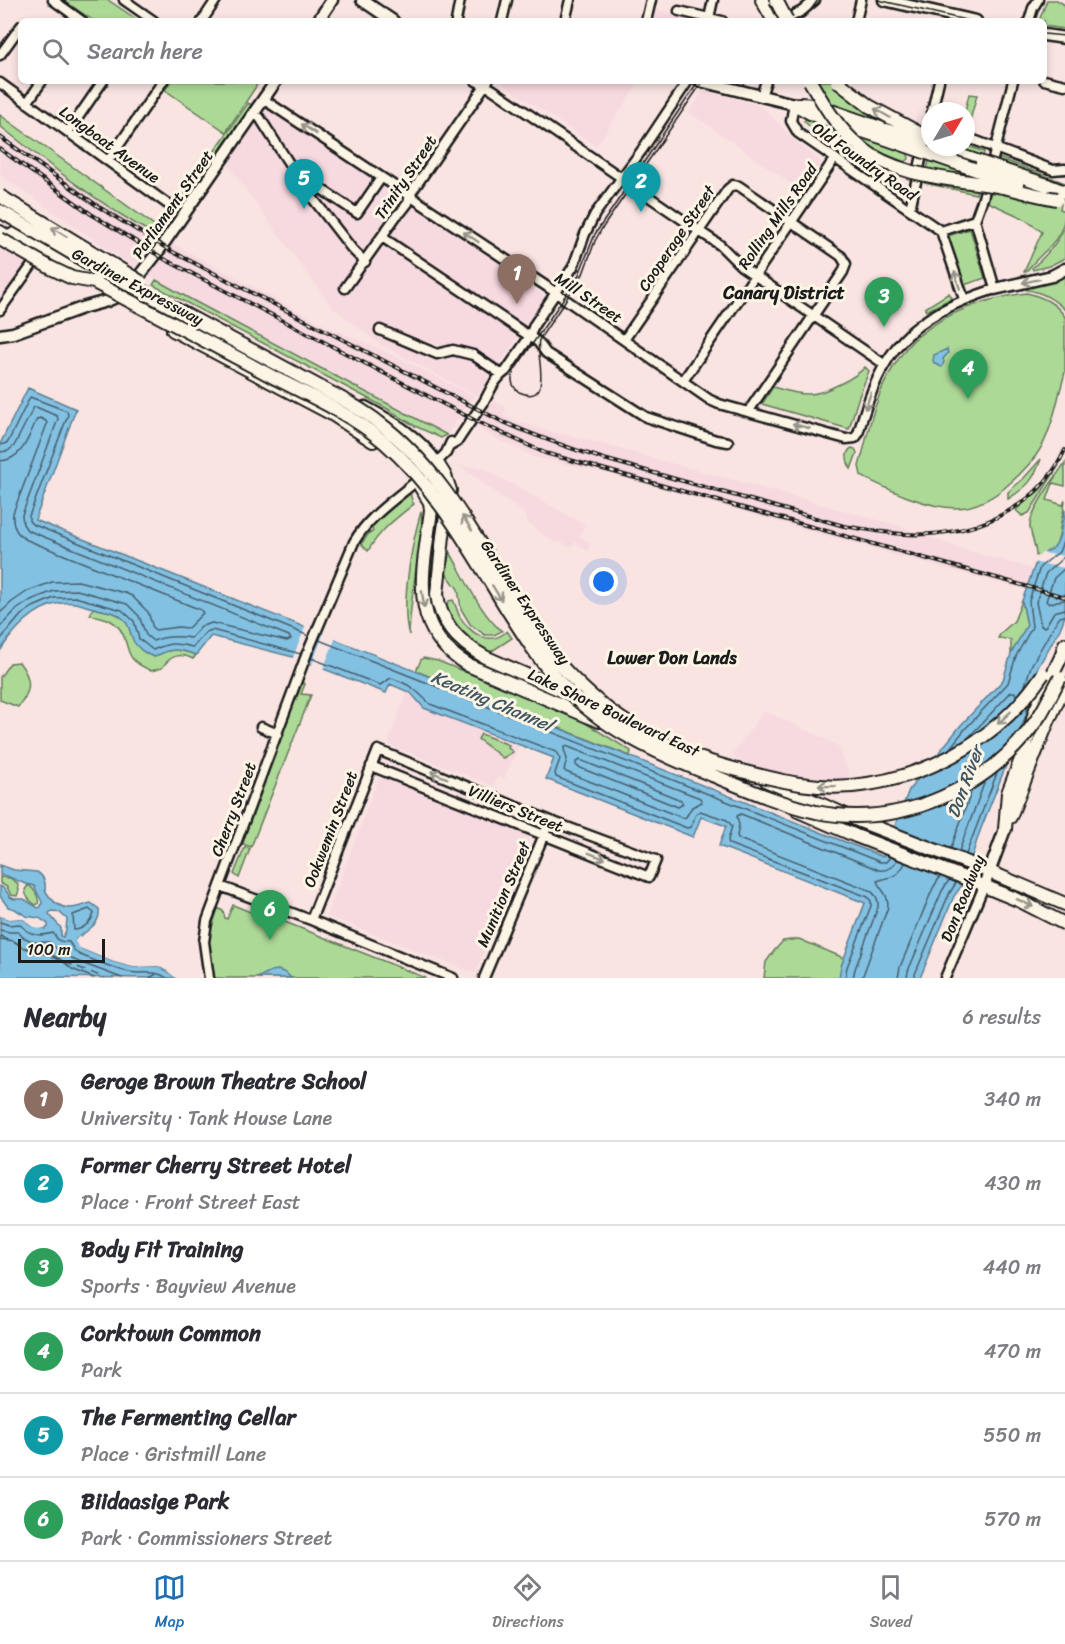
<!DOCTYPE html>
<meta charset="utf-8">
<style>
:root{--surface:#fff;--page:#f7f7f7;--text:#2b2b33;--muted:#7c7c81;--line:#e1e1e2;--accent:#1f6fb2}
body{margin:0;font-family:Sriracha,sans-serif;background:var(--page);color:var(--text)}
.compass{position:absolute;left:921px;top:102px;width:54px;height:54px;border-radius:50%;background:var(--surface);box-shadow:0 3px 9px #0003;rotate:52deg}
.scale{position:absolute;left:18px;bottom:15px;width:87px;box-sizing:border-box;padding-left:6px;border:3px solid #1c1c1c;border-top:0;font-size:16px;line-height:21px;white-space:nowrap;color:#1c1c1c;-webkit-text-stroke:4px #fcf5e5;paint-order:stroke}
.you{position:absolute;left:604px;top:582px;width:21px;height:21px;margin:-15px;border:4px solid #fff;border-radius:50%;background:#1a73e8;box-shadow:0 0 0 9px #1a73e833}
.badge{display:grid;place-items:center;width:39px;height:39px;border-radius:50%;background:var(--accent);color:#fff;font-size:20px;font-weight:700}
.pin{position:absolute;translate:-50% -50px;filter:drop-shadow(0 2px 3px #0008)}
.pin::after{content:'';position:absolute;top:32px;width:21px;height:18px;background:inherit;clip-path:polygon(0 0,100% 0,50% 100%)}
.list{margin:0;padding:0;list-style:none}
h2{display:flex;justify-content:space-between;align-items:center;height:78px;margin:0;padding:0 24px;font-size:26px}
h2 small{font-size:20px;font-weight:400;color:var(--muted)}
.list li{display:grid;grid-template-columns:39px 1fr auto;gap:18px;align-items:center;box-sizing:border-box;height:84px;padding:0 24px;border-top:2px solid var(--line)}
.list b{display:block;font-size:22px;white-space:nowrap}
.list p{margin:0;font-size:20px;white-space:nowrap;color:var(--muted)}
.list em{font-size:20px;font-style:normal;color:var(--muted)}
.icon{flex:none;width:33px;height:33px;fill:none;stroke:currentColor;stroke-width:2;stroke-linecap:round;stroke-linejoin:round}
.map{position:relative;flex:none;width:1065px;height:978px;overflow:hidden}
.search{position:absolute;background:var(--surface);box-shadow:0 3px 9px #0003;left:18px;right:18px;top:18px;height:66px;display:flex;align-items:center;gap:15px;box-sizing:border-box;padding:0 21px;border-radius:9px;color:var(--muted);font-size:22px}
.sheet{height:582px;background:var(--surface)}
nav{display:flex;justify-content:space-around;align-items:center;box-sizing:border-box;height:84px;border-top:2px solid var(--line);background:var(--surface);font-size:16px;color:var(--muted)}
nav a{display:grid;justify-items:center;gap:3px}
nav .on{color:var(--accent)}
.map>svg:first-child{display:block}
.built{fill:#f7d9e0}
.green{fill:#add997;stroke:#647a5a;stroke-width:1.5}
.water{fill:#83c1e3;stroke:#5a7f93;stroke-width:1.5;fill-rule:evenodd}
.pier{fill:#f9e4e2}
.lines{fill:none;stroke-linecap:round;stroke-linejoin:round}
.shore{stroke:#455e6c;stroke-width:1.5}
.ferry{stroke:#405662;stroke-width:1.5;stroke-dasharray:8 6;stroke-linecap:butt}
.minor-casing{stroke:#1c1c1c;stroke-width:13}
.major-casing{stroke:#1c1c1c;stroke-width:15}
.highway-casing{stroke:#1c1c1c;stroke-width:16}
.minor{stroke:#fcf5e5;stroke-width:8}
.major{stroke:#fcf5e5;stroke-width:10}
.highway{stroke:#fcf5e5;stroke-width:12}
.tram{stroke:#1c1c1c;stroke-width:1.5}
.rail-casing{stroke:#1c1c1c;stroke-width:4}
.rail{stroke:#fcf5e5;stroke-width:1.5;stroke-dasharray:4.5;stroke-linecap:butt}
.highway-bridge-casing{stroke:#1c1c1c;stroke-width:16;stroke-linecap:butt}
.highway-bridge{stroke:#fcf5e5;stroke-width:12}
.oneway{stroke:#97938b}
.labels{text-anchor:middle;stroke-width:6;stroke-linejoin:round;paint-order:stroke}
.street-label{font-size:16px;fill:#1c1c1c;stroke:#fcf5e5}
.neighbourhood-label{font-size:18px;font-weight:bold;fill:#1c1c1c;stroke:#fcf5e5}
.water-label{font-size:18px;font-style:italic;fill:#405662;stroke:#fcf5e5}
</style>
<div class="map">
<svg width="1065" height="978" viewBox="0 0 1065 978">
<rect width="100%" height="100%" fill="#f9e4e2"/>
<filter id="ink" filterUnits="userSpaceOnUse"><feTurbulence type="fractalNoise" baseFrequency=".0167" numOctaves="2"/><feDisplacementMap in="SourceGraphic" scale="12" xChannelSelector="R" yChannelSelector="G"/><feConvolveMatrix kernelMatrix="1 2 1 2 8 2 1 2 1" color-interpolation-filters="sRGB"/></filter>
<g filter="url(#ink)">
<path class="built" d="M654 9 710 21H651Z
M498 81H640L596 146Z
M704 91H708L728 96 756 104 764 109 794 140 822 162 802 191 689 112Z
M265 106 410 202 546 297 477 396 378 343 332 307 227 164Z
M0 130 136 224 320 323 393 355 474 396 447 435 192 300 127 262 0 175Z
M0 242 28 260 0 299Z
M493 401 506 407 503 416 543 430 587 440 896 525 965 550 1065 578V600L920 562 610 474 534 457 487 434 475 426Z
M460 466 483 468 585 525 579 536 590 543 588 551 575 542 571 548 563 543 554 542 528 523 524 513Z
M408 691 424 708 519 745 504 779 497 777 494 786 390 745 389 740Z
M764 711 826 739 839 747 857 795 814 796 732 756Z
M384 777 530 836 475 973 327 916 373 792 379 779Z"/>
<path class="green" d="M63 0H108L139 21H94Z
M1047 0H1057L1065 5V29L1044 26V21H1039Z
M171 81H251L257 85 226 132 165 90Z
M815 81H831L840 89 888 122V124L872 119 828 103Z
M969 94 977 95 968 128 966 127 965 111Z
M248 103 252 105 186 200 182 198Z
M0 115 161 230 157 236C102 206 49 165 0 126Z
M808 117 831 124 830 127 834 128 841 136C834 133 832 135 826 134 816 134 810 127 804 121Z
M854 135 907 149 909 159 905 162 872 149Z
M966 145 984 152 976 194 924 183 932 147H966Z
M999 158 1065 183 1060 209 1065 211C1065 241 1041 251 1026 272H1024L1042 232 1023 218 988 202Z
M1065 226V258L1049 266 1033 270 1032 268C1046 256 1058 243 1065 226Z
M970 229 985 278 964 285 948 236Z
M1065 276V310C1054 299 1043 292 1027 290L1026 288 1051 282Z
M156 280 192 300 447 435 441 438 415 426 386 408 153 285Z
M949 293 952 298 926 311 925 308Z
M1027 293C1043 297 1056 303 1065 317 1065 335 1065 355 1065 372 1063 381 1060 390 1058 399 1048 440 1041 456 1009 484 995 497 975 508 956 508 927 508 890 490 865 478L861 475 859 466C866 444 869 421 878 399 884 381 902 349 917 337 948 311 988 298 1027 293Z
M865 367 869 371 858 399 849 429 762 404 773 387C784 390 799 395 810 394 823 394 857 377 865 367Z
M852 448 855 449 857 453 851 469C847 463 844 452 852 448Z
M1041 459C1034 480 1027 487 1008 499V492L1024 478Z
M1065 463V486L1053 483 1047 500 1063 505 1065 500C1065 507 1063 511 1062 518 1059 528 1061 538 1055 546 1051 551 1045 554 1041 559H1036C1037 547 1031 538 1030 526 1029 512 1056 476 1065 463Z
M1059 465 1029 513 1022 516 1016 510 1040 490Z
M410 492 412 501 414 504C396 518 379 531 368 551L361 544 370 532 371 533 373 531 372 529 373 527 372 526Z
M421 512C424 526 420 542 418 555 414 582 410 608 409 635 400 606 412 542 421 512Z
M433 526 437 531 431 578 432 595 427 596Z
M450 552C463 574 481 616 502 631L494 635H485L470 624 461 609 458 589 445 572Z
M453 600C456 605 457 612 460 617 471 634 490 647 507 631L512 638 489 653H487L463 637 447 613 448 611 447 605 449 601Z
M1022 601 1027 625 1011 654V640L998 638 1001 633 1014 621Z
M93 608C101 610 113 611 120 616 137 627 127 649 155 657 170 647 179 649 196 655L193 659C179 652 170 656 162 668L151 671C144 667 136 664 132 658 128 653 127 645 125 640 120 622 107 617 90 615Z
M423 658 438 661 574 716 631 751 630 756 416 671 421 660Z
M19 662C32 679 32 691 18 707L0 700V677L10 663Z
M302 682 305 684 301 694 311 695 251 847 243 844 248 825Z
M481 734 509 745 508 748 513 752 503 758 478 739Z
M245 847 250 849 239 878 234 874Z
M0 877 10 878 17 883 19 890 17 896 11 895 7 887 0 883Z
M28 885C34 888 40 898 38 904L36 905C30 901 26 898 25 890Z
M233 905 263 917 280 920 426 978H214L207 943 218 908 223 911 225 918 227 919Z
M799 939 891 978H764L766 962 774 951 783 941Z"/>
<path class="water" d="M947 349 948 353 943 359 944 362 942 367 935 364 933 361 934 355Z
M28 388 76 409 35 520 883 857 909 790 961 725 1003 680 1011 654 1027 625 1022 601 1036 562C1041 559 1042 556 1046 552 1049 550 1053 549 1054 547 1063 536 1060 521 1065 510V616L1060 629 1037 669 1030 691 1026 715 980 831 963 884 954 896 920 978H839L841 966 865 903 719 846 726 826 701 817 693 837 546 779 554 758 424 708 411 693 390 684 386 693 293 657 211 636 196 655C179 649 170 647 155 657 147 655 137 648 133 640 129 631 130 623 120 616 114 611 102 611 94 608 88 607 81 604 75 603 41 599 17 625 0 651V444Z
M0 865 14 870 37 872C44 876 46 882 45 890 52 902 62 911 77 907 82 906 86 904 91 903L99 909C101 925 87 930 76 939L77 944 82 949 114 962 133 967 158 966 167 971 176 978 0 977V916L10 919 20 918 25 920 31 926 45 929 48 927V924L39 918 26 916 15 909 8 907 0 896V886L5 889 10 897 14 899H24L38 908 41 907 42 902 34 886 23 883 7 876 0 875ZM53 911 59 912 67 919 66 930 63 937 61 936V928L49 914 50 912Z
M278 970 286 973 291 978H257L271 971Z"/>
<path class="pier" d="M1042 553 1065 556V568L1032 562 1034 557 1039 556Z
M306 625 322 631 308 666 292 660Z
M324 632 336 637 322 672 311 667Z
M0 913 10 916H23L33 924 46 928 38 929 31 926 25 920 20 918 10 919 0 916Z
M78 937 81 938 78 940 84 947 117 961 133 964 159 963 169 968 179 978H176L167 971 158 966 133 967 114 962 82 949 78 947 75 941Z"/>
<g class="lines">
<path class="shore" d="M0 445 4 444 8 442 30 397 67 411 68 415 29 516V521L32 524 309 636
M0 452 8 451 14 446 34 407H36L57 416 58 419 22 515 23 524 27 530 289 636 291 639 287 641 212 623 202 626 191 638C178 636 165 636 153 641L146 635 139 616 127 604 77 590 54 591 31 600 16 610 0 627
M0 461C23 460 28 437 37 419L40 418 46 421 47 424 13 513C12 526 16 534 27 540L201 610 203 613 188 628 178 627 155 630 153 628 148 612 132 596 125 593 78 581 52 582 28 591 12 602 0 613
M1065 556 1046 573 1036 602 1041 626 1045 627 1054 612 1065 609
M1065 568 1054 578 1046 601 1049 604 1057 601 1065 600
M0 640 21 615 33 607 54 598 75 597 122 610 134 621 139 639 153 650C171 642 174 643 193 647L206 632 212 630 301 654
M319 640 880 862H886L890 857
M311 658 380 685 391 678C410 684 416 690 430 704L556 752 560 759 555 773 556 777 687 828 691 827 696 814 700 811 727 820 732 826 728 840 729 844 868 897 871 901V906L847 967 845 978
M1025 685 1031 666 1057 620 1060 617 1065 616
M968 738 1011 692H1015L1016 697
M566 746 700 798 702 802 692 807 686 817 683 818 566 772 564 770 567 759 564 749Z
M950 748 965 729 1008 683 1016 656 1032 627 1029 601 1040 567 1059 552 1065 537
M580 760 681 800 683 804 678 807 578 767 576 765V762Z
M951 848 972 790
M959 851 985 781
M966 854 997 773
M89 909 94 913C92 922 82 930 74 930L73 915Z
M0 922 9 925 19 924C22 926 25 929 27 931 36 937 45 935 53 933 60 942 56 941 69 942L74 950 78 954C95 961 112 968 129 972 143 975 155 969 167 978
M0 930 9 932H18L23 937 34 942H49L56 948 65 951 69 956 76 961 122 978
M0 939 14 941 20 946 33 951 45 952 60 959 72 969 94 978
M853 978 855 969 878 907C879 899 876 894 869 890L739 839 737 836 739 825 737 816 741 814 879 870C887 871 893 867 897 860
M862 978 888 907C888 891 880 891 877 881 890 876 897 879 905 863
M898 978 900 967 933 888 940 877
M907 978 908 971 942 891 949 880
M915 978V974L949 894 956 883"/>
<path class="ferry" d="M0 936 105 978
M149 978 157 974"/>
<g class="minor-casing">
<path id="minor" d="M53 0 82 21
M124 0 154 21
M679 11 722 21
M709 18 713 0
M202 21 216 0
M456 21 460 0
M502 21 507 0
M565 21 570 0
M646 21 651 0
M783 21 802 11 815 0
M856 21 861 0
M1029 21 1033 8 1038 0
M0 55 21 26
M1044 80 1065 85
M476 81 492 89 699 231 720 245 741 266 884 364
M0 83 173 208
M761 96 766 81
M263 99 549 288 710 400 719 404 846 439 855 438 858 434C882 347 909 317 995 289L975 220
M27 103 42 81
M794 104 791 121 798 133 941 231
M932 111 939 81
M260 118 304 187 352 249 365 262
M68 132 103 81
M966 137 1053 170 1065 169
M108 161 163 81
M296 172 357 213 381 178
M910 209 930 119
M975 220 983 198 1013 81
M941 231 964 299
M941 231 975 220
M382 237 538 342 546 353 646 417 716 440 728 442
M345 288 397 215 401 212 408 203 410 196 413 190 488 81
M0 310 38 257
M380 330 437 354 453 350 473 355 501 374
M624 340 728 189 733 185 739 186 841 256 846 264 843 272 748 412
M683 381 835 158
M450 446 457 442C466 428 475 415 484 402 490 391 495 378 506 371L530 336 534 325 573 267 585 234 595 214 642 150 688 81
M434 465 446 453 451 442
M309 649 354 542C371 513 398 498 422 476
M261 727 278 734
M220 886 311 920 453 978
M311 920 378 750 551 821 656 860 649 877 371 766
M209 978 204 942 207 921 307 653
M484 978 548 825 551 821
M945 978 984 886"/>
</g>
<g class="major-casing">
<path id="major" d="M362 0 393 21
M884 0 976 21
M318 21 332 0
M1044 35 1065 38
M700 81 794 104
M995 289 1052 276 1065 269
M0 335 13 333 85 307 107 301 123 294 129 289 157 253 276 81
M365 407C393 422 418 436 437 463
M977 883 984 886 1005 829"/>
</g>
<g class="highway-casing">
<path id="highway" d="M762 0 774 21
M794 104 814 115 884 138
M799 104 814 105 886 130
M936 147 982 163
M1047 185 1065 192
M0 232 19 244
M14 234 91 281
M173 330 332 414 373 441
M437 463 445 476 450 490 443 536 437 594C440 624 460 643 485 657L570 694
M420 486 430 502 431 510C424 568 405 628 468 665L599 721
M767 781 862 822 976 866 1065 904
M798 811 856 836 975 882
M1010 817 1046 726 1065 684
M1005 829 1008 793 1023 754 1036 709 1061 657 1065 644
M984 886 1018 900 1065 924"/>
</g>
<use href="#minor" class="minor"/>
<use href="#major" class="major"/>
<use href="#highway" class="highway"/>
<path class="tram" d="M878 0 970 21
M799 21 807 15 818 0
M1044 34 1065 36
M699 81 595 234 578 277 514 371C510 379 512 387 519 392 555 407 535 354 539 340L583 274 595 241 601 230 703 81"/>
<g class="rail-casing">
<path id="rail" d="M0 137 99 207 171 251 501 421C535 436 569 448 604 459L844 526C864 529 883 533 903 534 968 538 1037 512 1065 450
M0 149 91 214 166 260 478 422 545 453 1065 597"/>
</g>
<use href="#rail" class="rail"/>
<g class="highway-bridge-casing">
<path id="highway-bridge" d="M776 0 787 21
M810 81C824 105 838 129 860 147 900 179 954 178 1003 187 1021 191 1039 196 1057 199
M837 81 869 106 930 139
M886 130 923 143
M884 138 1017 184
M982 163 1047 185
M0 196 141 282
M0 211 77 256 344 400C356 407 368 414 378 422 435 464 469 526 505 585 520 608 533 632 550 653 600 714 659 749 734 769 780 781 820 792 868 784 938 773 1003 734 1043 674
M0 239 51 268 72 278 94 282C154 314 214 345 273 377 311 396 352 415 384 442 437 488 471 551 507 609 524 635 540 662 561 684 603 729 656 753 712 775 746 789 781 804 816 812 902 829 992 788 1040 715 1047 704 1053 690 1060 678"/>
</g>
<use href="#highway-bridge" class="highway-bridge"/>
</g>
<defs><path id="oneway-shaft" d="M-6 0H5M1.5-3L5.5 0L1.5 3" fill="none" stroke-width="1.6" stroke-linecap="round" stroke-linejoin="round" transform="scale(1.5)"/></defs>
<g class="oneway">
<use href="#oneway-shaft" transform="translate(882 113) rotate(-150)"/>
<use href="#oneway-shaft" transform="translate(309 129) rotate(-147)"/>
<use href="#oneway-shaft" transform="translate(59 232) rotate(-149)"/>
<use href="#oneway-shaft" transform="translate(471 237) rotate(-146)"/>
<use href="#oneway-shaft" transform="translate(957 280) rotate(-108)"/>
<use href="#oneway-shaft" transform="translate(1031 281) rotate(168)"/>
<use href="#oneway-shaft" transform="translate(868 401) rotate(109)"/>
<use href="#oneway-shaft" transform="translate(801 426) rotate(-165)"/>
<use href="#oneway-shaft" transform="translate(467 523) rotate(-123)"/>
<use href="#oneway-shaft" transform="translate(497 593) rotate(58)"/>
<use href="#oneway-shaft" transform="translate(423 599) rotate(82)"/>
<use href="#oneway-shaft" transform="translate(1004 718) rotate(137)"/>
<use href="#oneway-shaft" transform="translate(439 775) rotate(-158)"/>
<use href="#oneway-shaft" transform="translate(827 786) rotate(-179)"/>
<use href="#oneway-shaft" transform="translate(597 856) rotate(21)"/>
<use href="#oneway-shaft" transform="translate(1025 903) rotate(25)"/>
</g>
</g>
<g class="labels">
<g class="street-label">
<text transform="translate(110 144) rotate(36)" y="6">Longboat Avenue</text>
<text transform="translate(865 161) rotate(35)" y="6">Old Foundry Road</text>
<text transform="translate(405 177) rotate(-56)" y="6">Trinity Street</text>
<text transform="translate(172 204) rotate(-55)" y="6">Parliament Street</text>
<text transform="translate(777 216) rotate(-55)" y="6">Rolling Mills Road</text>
<text transform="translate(676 238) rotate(-56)" y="6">Cooperage Street</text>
<text transform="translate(138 286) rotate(28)" y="6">Gardiner Expressway</text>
<text transform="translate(589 297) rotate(34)" y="6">Mill Street</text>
<text transform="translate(526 602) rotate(56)" y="6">Gardiner Expressway</text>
<text transform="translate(614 712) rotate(25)" y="6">Lake Shore Boulevard East</text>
<text transform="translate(516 808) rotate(22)" y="6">Villiers Street</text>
<text transform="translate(233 809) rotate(-69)" y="6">Cherry Street</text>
<text transform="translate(330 829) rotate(-69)" y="6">Ookwemin Street</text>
<text transform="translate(503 894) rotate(-67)" y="6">Munition Street</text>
<text transform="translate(962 898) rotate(-68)" y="6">Don Roadway</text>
</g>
<g class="neighbourhood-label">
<text x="784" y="299">Canary District</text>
<text x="672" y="664">Lower Don Lands</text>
</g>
<g class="water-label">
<text transform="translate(492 701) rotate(23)" y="6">Keating Channel</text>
<text transform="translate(965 782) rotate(-70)" y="6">Don River</text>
</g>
</g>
</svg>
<svg class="compass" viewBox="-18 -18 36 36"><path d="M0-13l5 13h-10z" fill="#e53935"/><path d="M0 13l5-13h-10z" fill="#7c7c81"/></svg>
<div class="scale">100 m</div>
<div class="you"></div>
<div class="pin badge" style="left:517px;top:304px;background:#8d6e63">1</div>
<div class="pin badge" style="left:641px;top:212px;background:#0f9aa8">2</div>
<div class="pin badge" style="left:884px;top:327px;background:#2e9e5b">3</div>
<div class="pin badge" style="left:968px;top:399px;background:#2e9e5b">4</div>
<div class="pin badge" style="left:304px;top:209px;background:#0f9aa8">5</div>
<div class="pin badge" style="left:270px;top:940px;background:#2e9e5b">6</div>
<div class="search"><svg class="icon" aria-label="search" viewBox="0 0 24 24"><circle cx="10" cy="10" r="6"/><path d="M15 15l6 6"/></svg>Search here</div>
</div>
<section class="sheet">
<h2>Nearby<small>6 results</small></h2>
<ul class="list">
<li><span class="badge" style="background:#8d6e63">1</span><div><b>Geroge Brown Theatre School</b><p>University · Tank House Lane</p></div><em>340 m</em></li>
<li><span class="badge" style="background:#0f9aa8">2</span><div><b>Former Cherry Street Hotel</b><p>Place · Front Street East</p></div><em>430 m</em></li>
<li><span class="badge" style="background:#2e9e5b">3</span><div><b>Body Fit Training</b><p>Sports · Bayview Avenue</p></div><em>440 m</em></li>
<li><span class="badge" style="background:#2e9e5b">4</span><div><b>Corktown Common</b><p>Park</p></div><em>470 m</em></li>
<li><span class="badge" style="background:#0f9aa8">5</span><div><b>The Fermenting Cellar</b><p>Place · Gristmill Lane</p></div><em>550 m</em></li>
<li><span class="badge" style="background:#2e9e5b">6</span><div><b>Biidaasige Park</b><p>Park · Commissioners Street</p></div><em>570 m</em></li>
</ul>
</section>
<nav>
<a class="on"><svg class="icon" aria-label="map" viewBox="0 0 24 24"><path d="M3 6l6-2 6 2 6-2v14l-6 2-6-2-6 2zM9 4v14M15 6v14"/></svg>Map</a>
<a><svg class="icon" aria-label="directions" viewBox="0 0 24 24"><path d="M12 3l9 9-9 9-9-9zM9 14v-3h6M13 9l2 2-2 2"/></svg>Directions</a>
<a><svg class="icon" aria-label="saved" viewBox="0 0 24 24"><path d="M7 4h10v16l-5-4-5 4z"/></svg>Saved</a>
</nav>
